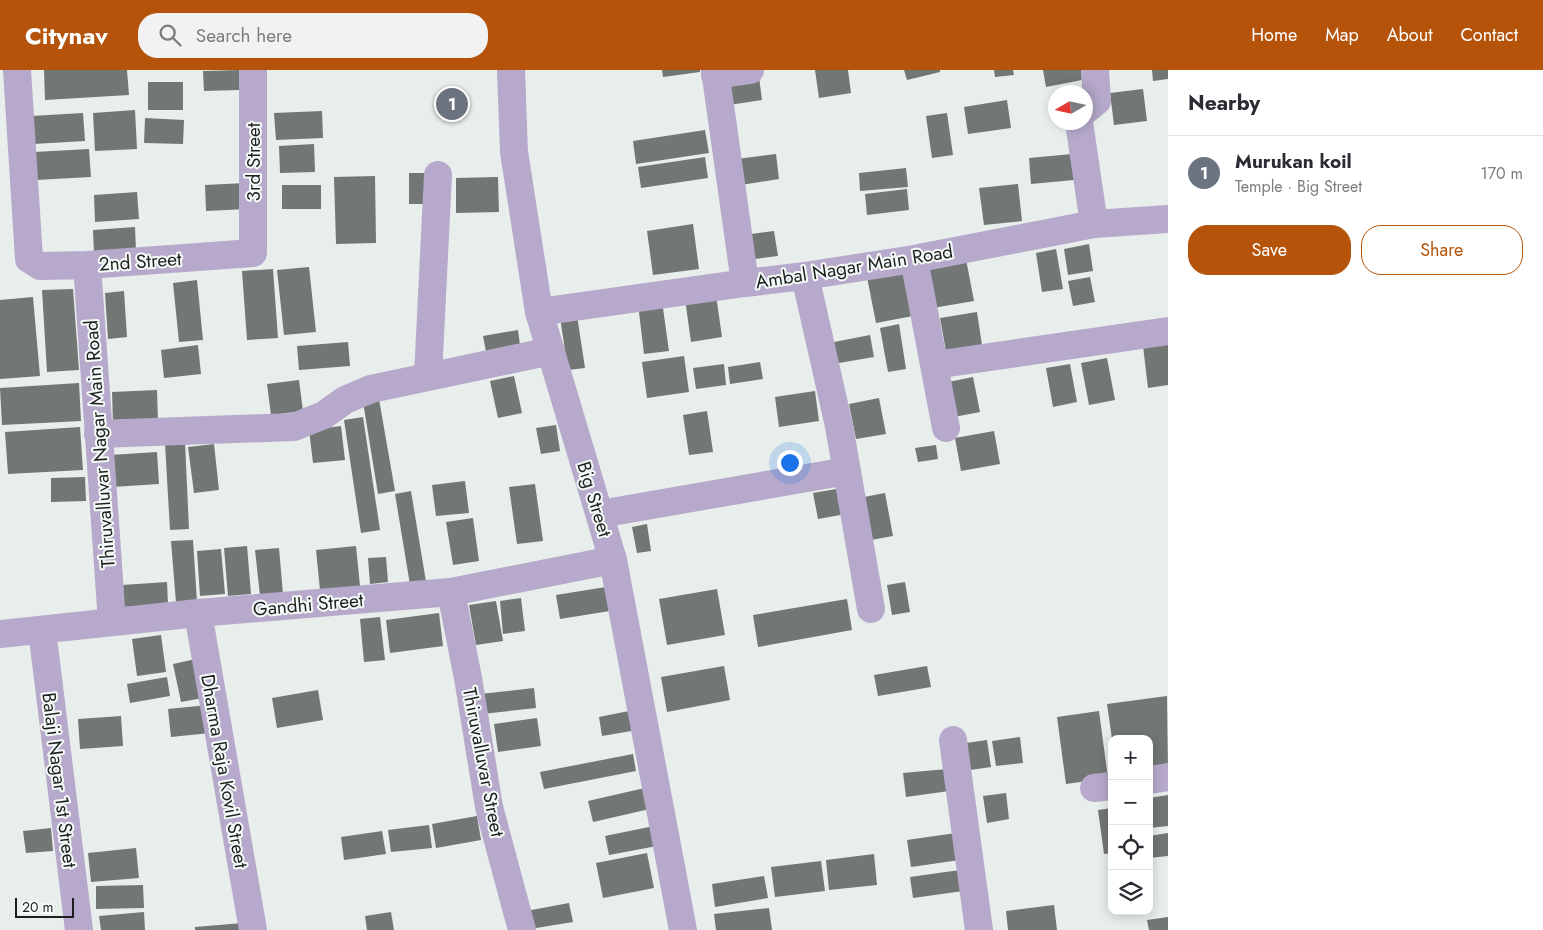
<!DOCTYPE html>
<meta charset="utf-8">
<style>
:root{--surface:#fff;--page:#f2f2f3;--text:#2b2b33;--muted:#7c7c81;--line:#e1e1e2;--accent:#b45309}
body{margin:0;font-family:Jost,sans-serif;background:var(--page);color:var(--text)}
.controls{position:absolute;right:15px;bottom:15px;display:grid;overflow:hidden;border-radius:10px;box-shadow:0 2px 12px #0003}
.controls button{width:45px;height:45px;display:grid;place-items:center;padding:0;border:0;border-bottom:1px solid var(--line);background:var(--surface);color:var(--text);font:25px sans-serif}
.compass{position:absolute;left:1048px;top:15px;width:45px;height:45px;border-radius:50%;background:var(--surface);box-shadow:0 2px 12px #0003;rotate:261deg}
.scale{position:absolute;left:15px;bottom:12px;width:59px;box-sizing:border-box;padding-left:5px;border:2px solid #1e201f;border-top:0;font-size:14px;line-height:18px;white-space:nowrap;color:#1e201f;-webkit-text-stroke:4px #f5fbf8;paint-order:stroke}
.you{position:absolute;left:789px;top:392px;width:18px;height:18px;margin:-12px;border:4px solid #fff;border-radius:50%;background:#1a73e8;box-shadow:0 0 0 8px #1a73e833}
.badge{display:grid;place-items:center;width:32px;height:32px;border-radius:50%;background:var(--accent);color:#fff;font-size:16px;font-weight:700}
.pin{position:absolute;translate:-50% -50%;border:2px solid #fff;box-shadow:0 1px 5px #0006}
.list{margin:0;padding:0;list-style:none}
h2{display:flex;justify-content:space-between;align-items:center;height:65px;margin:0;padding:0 20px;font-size:21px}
h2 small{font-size:16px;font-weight:400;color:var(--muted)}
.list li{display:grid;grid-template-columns:32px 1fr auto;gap:15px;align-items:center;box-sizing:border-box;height:75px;padding:0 20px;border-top:1px solid var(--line)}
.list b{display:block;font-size:19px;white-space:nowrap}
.list p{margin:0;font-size:16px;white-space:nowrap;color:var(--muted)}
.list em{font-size:16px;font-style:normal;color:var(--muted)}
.actions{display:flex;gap:10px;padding:15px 20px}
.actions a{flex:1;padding:11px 0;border:1px solid var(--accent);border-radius:20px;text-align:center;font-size:18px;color:var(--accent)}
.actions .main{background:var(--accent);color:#fff}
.icon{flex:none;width:28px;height:28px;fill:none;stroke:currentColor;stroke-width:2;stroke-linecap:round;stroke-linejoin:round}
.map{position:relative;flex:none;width:1168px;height:860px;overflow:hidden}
header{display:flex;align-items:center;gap:30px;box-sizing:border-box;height:70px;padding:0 25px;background:var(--accent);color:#fff}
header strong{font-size:24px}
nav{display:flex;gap:28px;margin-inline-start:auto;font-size:18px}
.search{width:350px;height:45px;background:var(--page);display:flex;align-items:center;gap:12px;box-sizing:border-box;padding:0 18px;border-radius:20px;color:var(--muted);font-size:19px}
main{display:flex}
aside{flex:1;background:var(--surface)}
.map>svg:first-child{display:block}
.building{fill:#727775}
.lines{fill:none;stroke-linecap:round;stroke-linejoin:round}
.minor{stroke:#b6a9cb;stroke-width:28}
.labels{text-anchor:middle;stroke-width:4;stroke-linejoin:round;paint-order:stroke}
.street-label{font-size:19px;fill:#1e201f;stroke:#f5fbf8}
</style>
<header>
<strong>Citynav</strong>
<div class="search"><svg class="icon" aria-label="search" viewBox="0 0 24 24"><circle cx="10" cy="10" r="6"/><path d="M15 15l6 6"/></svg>Search here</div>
<nav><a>Home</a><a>Map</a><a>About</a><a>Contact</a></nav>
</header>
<main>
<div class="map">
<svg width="1168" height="860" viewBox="0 0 1168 860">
<rect width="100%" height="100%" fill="#e8eeeb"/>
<path class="building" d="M44 0H127L129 25 45 30Z
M239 0V20L204 21 203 1Z
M662 0H700V2L663 7Z
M815 0H848L851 23 819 28Z
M904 0H940V2L907 10Z
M994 0H1013L1014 5 995 7Z
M1043 0H1081L1082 10 1046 17Z
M1152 0H1168V9L1153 11Z
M759 7 762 30 729 35 726 11Z
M148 12H183V40H148Z
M1143 19 1147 51 1114 55 1110 23Z
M1007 30 1011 58 968 64 964 37Z
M135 40 137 79 95 81 93 43Z
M322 41 323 68 276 70 274 43Z
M83 43 85 71 33 74 31 46Z
M947 43 953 85 932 88 926 46Z
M145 48 184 50 183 74 144 73Z
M705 60 709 83 636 94 633 71Z
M314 74 315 102 280 103 279 76Z
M89 79 91 107 36 110 34 82Z
M776 84 779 109 741 115 737 89Z
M1072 84 1074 110 1031 114 1029 88Z
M705 87 708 108 641 118 638 97Z
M906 98 908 117 860 121 859 103Z
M409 103H425L426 134H409Z
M375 106 376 173 336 174 334 107Z
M498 107 499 142 456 143V108Z
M245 113 247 139 206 141 205 115Z
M1018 114 1022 151 984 155 979 118Z
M282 115H321V139H282Z
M907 119 909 140 867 145 865 124Z
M137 122 139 149 95 152 94 125Z
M693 154 699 199 653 205 647 161Z
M135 157 136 181 94 184 93 160Z
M774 161 778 186 755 189 751 164Z
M1089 174 1093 201 1068 205 1064 179Z
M1056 179 1063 219 1042 222 1036 183Z
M965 184 974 231 933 238 925 191Z
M309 197 316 262 284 265 277 200Z
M273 199 278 268 247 270 242 201Z
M905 200 913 246 876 253 867 207Z
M1090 207 1095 232 1073 236 1068 211Z
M197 210 203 270 179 272 173 213Z
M73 219 79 300 47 302 42 220Z
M124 221 127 267 108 269 105 223Z
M716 225 722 267 691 272 685 229Z
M33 227 40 306 0 309V230Z
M662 231 669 281 644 284 638 234Z
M576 239 585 298 568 300 559 241Z
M977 242 982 275 946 281 940 248Z
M899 254 906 299 888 302 880 258Z
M518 260 521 282 487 287 483 266Z
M870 265 874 287 833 294 829 273Z
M348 272 350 296 299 300 297 276Z
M1168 273V315L1148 318 1143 276Z
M198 275 201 304 164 308 161 280Z
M684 286 689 322 647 328 642 292Z
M1107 288 1115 330 1089 335 1081 293Z
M760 292 763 309 730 314 728 297Z
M724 294 726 315 696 319 693 298Z
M1070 294 1077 332 1053 337 1046 298Z
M514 306 522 343 498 348 490 311Z
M973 307 980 342 954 347 948 312Z
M299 310 303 341 271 345 267 314Z
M79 313 81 351 2 355 0 318Z
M157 320 158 353 113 355 112 322Z
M815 321 819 351 779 357 775 327Z
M879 328 886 364 856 369 849 334Z
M379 329 395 421 378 424 363 332Z
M707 341 713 382 689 385 683 345Z
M363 347 380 460 361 463 344 350Z
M556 355 560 381 541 384 536 358Z
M341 356 345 390 313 393 309 360Z
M80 357 83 400 8 404 5 362Z
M994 361 1000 394 961 401 955 368Z
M185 372 189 459 170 460 165 374Z
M214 374 219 420 194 423 188 377Z
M936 375 938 389 918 392 915 378Z
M157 382 159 414 112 417 110 385Z
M85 407 86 431 51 432V408Z
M465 411 469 443 436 446 432 415Z
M535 414 543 471 517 474 509 417Z
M842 418 846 444 818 449 813 423Z
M411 421 427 518 411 521 395 424Z
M885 423 893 466 871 470 864 427Z
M473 448 479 491 453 495 446 452Z
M647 454 651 481 637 483 632 457Z
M193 470 197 532 176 533 171 471Z
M247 476 251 524 228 526 224 478Z
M356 476 361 526 321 530 316 480Z
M279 478 283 524 260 526 255 480Z
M221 479 225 524 200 526 197 481Z
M386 487 388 512 370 514 368 488Z
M167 512 168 534 123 537 122 515Z
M905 512 910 542 892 545 887 515Z
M612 516 616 540 560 549 556 525Z
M717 519 725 565 667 575 659 529Z
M521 528 525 561 503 564 500 531Z
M847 529 852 560 758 577 753 545Z
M496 531 503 571 476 575 469 535Z
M439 543 443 576 390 583 386 550Z
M380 547 385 590 364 592 360 549Z
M161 565 166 602 137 606 132 569Z
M196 589 203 628 181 632 173 594Z
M724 596 730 630 667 642 661 607Z
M927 596 931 617 878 626 874 605Z
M167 607 170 626 130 633 127 614Z
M534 618 536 638 482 644 480 624Z
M318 620 323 650 277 658 272 628Z
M1167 626 1168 701 1149 704V669H1112L1107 634Z
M208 635 210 663 171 667 168 639Z
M639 639 643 659 602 666 599 647Z
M1099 641 1108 708 1066 714 1057 647Z
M121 646 123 676 80 679 78 649Z
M537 648 541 676 498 682 494 654Z
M1020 667 1023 693 996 696 992 671Z
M987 670 991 697 963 701 959 674Z
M633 684 636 701 544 719 540 702Z
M947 699 949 721 906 727 903 703Z
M649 717 654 738 593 752 588 731Z
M1006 723 1009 749 987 753 983 726Z
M1168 725V756L1149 758V728Z
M1112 738V783L1104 784 1098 740Z
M477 746 481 770 436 778 432 754Z
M429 755 432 778 391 782 388 760Z
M654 756 657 776 609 785 605 766Z
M51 758 53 781 26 783 23 761Z
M382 761 386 784 344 790 341 767Z
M956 763 960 790 911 797 907 770Z
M1168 763V786L1149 788V766Z
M136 778 139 808 91 812 88 783Z
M647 783 654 818 603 828 596 793Z
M874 784 877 815 829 820 826 790Z
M821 791 825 821 775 827 771 797Z
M960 800 963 821 913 828 910 807Z
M764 806 768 828 715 837 712 814Z
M143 815 144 838 96 839V816Z
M569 833 573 852 530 859 526 841Z
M1054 835 1057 860H1008L1006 841Z
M769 838 772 860H716L714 844Z
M144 842 145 860H101L99 846Z
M391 842 394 860H367L365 846Z
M1168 847V860H1149L1147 850Z
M243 853 244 860H195V857Z"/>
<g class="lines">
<path class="minor" d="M17 0 29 189 40 196 87 195 253 183V0
M511 0 514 82 539 242 613 490 683 860
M715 0 745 213
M715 5 750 0
M1086 40 1097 31 1095 0
M1079 52 1094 154
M914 189 946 358
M87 195 112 552
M805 206 839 356 871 539
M539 242 745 213 805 206 914 189 1094 154 1168 149
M935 295 1168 261
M428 306 438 105
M98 364 294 357 324 345 345 330 371 319 551 281
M600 444 847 401
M451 522 468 608 489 737 522 860
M198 543 253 860
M42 560 79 860
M0 564 198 543 451 522 613 490
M953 670 979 860
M1149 710 1168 707
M1094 718 1112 716"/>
</g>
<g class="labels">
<g class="street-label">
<text transform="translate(253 92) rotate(-90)" y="7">3rd Street</text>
<text transform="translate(140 191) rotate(-4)" y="7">2nd Street</text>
<text transform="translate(854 196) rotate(-9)" y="7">Ambal Nagar Main Road</text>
<text transform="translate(99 374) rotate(-94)" y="7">Thiruvalluvar Nagar Main Road</text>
<text transform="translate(595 429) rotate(73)" y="7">Big Street</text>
<text transform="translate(308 534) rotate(-5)" y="7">Gandhi Street</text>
<text transform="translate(484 692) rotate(79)" y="7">Thiruvalluvar Street</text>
<text transform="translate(225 701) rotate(80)" y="7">Dharma Raja Kovil Street</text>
<text transform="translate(60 710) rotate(83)" y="7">Balaji Nagar 1st Street</text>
</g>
</g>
</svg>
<div class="controls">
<button>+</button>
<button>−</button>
<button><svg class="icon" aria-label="locate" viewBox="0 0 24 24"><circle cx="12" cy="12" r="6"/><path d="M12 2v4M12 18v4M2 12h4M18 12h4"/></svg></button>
<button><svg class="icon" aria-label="layers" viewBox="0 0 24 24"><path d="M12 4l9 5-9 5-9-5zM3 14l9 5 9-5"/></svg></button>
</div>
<svg class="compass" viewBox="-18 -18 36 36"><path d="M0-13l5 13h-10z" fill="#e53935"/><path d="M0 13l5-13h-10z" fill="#7c7c81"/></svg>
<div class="scale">20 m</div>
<div class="you"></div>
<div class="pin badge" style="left:452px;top:34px;background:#6b7280">1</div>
</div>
<aside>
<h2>Nearby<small></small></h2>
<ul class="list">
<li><span class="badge" style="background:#6b7280">1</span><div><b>Murukan koil</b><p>Temple · Big Street</p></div><em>170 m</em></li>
</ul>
<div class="actions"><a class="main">Save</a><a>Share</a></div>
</aside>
</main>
